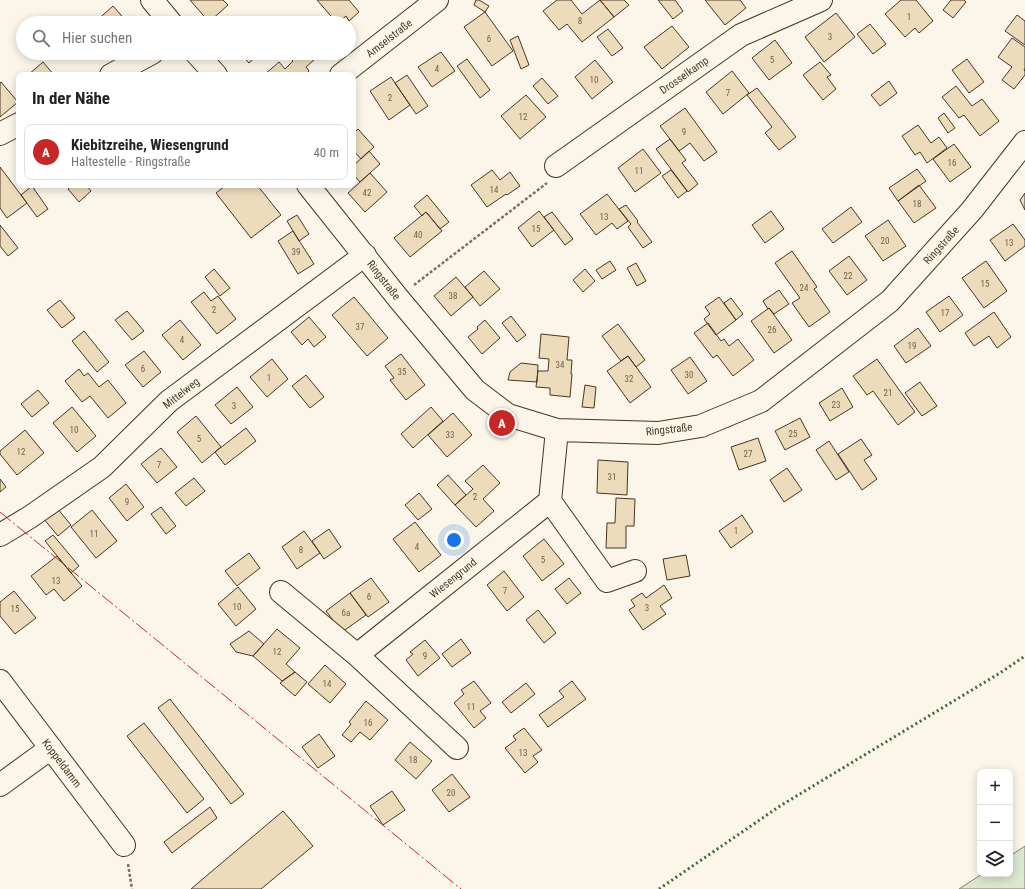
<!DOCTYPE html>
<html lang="de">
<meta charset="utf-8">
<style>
:root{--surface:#fff;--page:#f2f2f2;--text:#222;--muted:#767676;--line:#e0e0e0;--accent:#c62828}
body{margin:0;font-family:"Roboto Condensed",sans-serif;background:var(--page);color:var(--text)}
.controls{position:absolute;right:12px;bottom:12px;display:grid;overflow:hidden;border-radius:8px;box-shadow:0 2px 10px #0003}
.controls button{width:36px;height:36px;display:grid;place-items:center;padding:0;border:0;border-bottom:1px solid var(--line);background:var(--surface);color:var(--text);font:20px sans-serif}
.you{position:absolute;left:454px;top:540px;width:14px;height:14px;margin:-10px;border:3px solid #fff;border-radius:50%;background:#1a73e8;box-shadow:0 0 0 6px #1a73e833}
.badge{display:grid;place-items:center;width:26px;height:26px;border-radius:50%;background:var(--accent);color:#fff;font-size:13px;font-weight:700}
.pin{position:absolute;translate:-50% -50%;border:2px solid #fff;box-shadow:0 1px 4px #0006}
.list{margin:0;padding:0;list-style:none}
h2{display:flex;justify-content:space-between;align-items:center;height:52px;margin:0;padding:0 16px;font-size:17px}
h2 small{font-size:13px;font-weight:400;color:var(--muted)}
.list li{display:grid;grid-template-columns:26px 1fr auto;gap:12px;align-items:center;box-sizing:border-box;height:56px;margin:0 8px 8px;padding:0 8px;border:1px solid var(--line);border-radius:8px}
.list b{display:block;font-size:15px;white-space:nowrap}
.list p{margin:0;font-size:13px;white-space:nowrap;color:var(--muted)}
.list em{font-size:13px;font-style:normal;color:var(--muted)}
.icon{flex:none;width:22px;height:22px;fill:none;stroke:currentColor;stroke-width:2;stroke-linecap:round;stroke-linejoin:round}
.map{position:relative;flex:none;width:1025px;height:889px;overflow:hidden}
.search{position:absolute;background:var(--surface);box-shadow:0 2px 10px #0003;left:16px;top:16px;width:340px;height:44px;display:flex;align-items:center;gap:10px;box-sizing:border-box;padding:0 14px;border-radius:22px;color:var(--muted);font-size:15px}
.panel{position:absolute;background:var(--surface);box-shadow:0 2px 10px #0003;left:16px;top:72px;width:340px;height:116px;border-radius:8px}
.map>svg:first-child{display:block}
.green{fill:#dce7d0;stroke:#887966}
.building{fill:#ecdcbc;stroke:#4a3520}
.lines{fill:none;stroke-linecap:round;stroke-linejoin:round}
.minor-casing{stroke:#4a3520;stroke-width:24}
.path{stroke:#7f6f5c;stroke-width:2.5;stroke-dasharray:3 2;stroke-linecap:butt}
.minor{stroke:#fbf6e9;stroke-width:22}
.hedge{stroke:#436837;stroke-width:3;stroke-dasharray:2 3;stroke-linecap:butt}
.power{stroke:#c62828;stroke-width:1;stroke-dasharray:14 3 2 3;stroke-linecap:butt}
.labels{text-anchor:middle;stroke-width:3;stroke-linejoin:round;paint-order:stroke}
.number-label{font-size:9px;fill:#725f47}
.street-label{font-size:11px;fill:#4a3520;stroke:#fbf6e9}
</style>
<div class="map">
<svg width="1025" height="889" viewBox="0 0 1025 889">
<rect width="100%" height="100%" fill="#fbf6e9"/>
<path class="green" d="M1025 846V889H959L982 874H1010V856Z"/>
<path class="building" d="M190 0H223L228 5 209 22Z
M317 0H349L359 12 349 21 346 16 338 23H337Z
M476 0H479L489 6 485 12 474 5Z
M557 0H571L582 14 600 0 614 17 582 42 567 24 559 30 543 11Z
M600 0H624L629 5 614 17Z
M658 0H675L683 11 673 19Z
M705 0H740L746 8 725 25Z
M901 0H916L933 21 919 33 915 28 905 37 885 14Z
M951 0H964L966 2 953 18 943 10Z
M113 6 128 23H94Z
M485 12 513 51 492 66 464 27Z
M836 13 855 37 824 62 805 37Z
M1017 15 1025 21V45L1005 31Z
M870 24 886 44 873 54 857 34Z
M672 26 689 47 662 69 644 47Z
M608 29 623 48 612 56 597 37Z
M518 36 529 65 521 69 510 40Z
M1012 38 1025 47V68L1024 70 1025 71V75L1014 89 1002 80 1012 67 998 57Z
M775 40 792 63 769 80 752 58Z
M441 52 455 71 432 87 418 67Z
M233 53H245L238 59Z
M245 53H260L249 63 242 56Z
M286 53H322L306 67 309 71 305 75H264L279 62 285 69 293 61Z
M467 59 490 90 480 98 457 66Z
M967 59 984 82 969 93 952 70Z
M595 60 613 82 592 99 575 77Z
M43 62 54 75H28Z
M820 62 831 75 827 77 836 89 823 100 803 75Z
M732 71 749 93 723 114 706 92Z
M407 75 428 106 416 114 395 83Z
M391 77 410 105 389 120 370 91Z
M542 78 558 96 548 104 533 86Z
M889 81 897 93 880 106 871 95Z
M1 82 18 102 0 117V83Z
M956 86 972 106 982 99 999 121 980 136 964 115 959 118 942 97Z
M757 88 796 137 779 150 765 133 772 127 747 95Z
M526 95 546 117 520 139 501 116Z
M685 108 717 152 704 161 690 143 679 151 660 126Z
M944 113 955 128 948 133 938 118Z
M918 125 931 143 939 137 947 148 927 163 920 152 915 155 902 136Z
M358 129 374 147 361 159 353 150V134Z
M670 139 686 160 682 163 698 184 688 192 656 149Z
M954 144 971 167 950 182 933 159Z
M643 149 661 173 635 192 618 168Z
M369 151 380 164 360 182 353 174V166Z
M0 167 27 203 7 218 0 208Z
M917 169 926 181 898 201 889 188Z
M492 170 500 180 510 172 520 186 507 195 506 194 487 207 471 185Z
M671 170 687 191 678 198 662 176Z
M370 173 387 192 365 212 348 193Z
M73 185H86L91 191 79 202 68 189Z
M226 185H257L281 215 251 238 216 193Z
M919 185 936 208 914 223 898 201Z
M32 186 48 209 37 217 21 195Z
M1025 193V210L1020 200Z
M607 194 628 221 617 229 612 223 596 235 580 214Z
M427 195 449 222 440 229 426 212 422 216 414 206Z
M626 205 638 221 637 222 652 242 643 248 628 227 631 224 619 209Z
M851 207 862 222 833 243 822 229Z
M539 211 554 230 532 247 518 228Z
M771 211 784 229 765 243 752 225Z
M426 212 442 231 410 257 394 238Z
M552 212 573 239 565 245 544 217Z
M297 215 309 234 299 241 287 221Z
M888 220 906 246 883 261 865 236Z
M1013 224 1025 240V246L1005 261 990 240Z
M0 225 18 248 8 256 0 246Z
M293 231 314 264 298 274 278 241Z
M792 251 817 287 814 289 830 312 809 327 792 303 800 298 775 263Z
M849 256 867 280 847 295 829 271Z
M610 261 616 270 602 279 596 270Z
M986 261 1007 291 984 308 962 278Z
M636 263 646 281 637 286 627 268Z
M214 269 230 288 220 296 205 277Z
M585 269 595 281 583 292 573 280Z
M484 271 500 289 480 306 465 287Z
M456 277 473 297 451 316 434 296Z
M779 290 789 304 774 314 769 308 768 309 763 301Z
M204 292 211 301 218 296 236 319 217 334 191 302Z
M949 296 963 315 940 332 926 312Z
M354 297 388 338 367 356 332 315Z
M719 297 736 320 716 335 704 319 710 314 705 307Z
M731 298 743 314 736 320 724 303Z
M60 300 75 318 62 328 47 310Z
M769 308 792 340 774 353 751 321Z
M127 311 144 331 132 340 115 320Z
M994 312 1011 337 997 348 989 336 974 346 965 333Z
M511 316 526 335 517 342 502 323Z
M309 317 326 337 314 347 308 339 302 345 291 332Z
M180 320 201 345 183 360 162 335Z
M485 320 500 338 482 354 468 337 478 329 477 327Z
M708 323 721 341 724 339 729 346 738 339 754 360 733 376 717 355 713 358 694 333Z
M618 324 645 360 636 367 628 356 621 361 602 336Z
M918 328 931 346 906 363 894 346Z
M84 331 109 362 97 372 72 341Z
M541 334 569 337 567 360H572L571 374H572L570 397 550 395V388L536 387 538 371H548L549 359 539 358Z
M144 351 161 372 143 387 125 365Z
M401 354 425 385 406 400 390 380 394 378 385 366Z
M628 356 651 387 630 403 607 371Z
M690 357 707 381 688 394 671 370Z
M272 359 288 379 267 397 250 377Z
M877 359 915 412 898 425 873 391 867 395 853 376Z
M521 363 538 365 537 382 508 380 510 372Z
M79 369 84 376 88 373 99 387 108 380 126 403 108 418 90 396 82 402 65 381Z
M306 375 324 397 310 408 292 386Z
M920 382 937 406 922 416 905 393Z
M585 385 596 387 594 408 582 407Z
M237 387 253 407 231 424 215 405Z
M842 388 853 407 830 421 819 403Z
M38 390 49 403 32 417 21 404Z
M72 407 96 436 77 452 53 423Z
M431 407 443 421 413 448 401 434Z
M453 413 472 435 447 457 428 435Z
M196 416 221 447 202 463 177 432Z
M800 418 810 437 785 450 775 431Z
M246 428 256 441 225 465 215 452Z
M25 430 44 453 17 475 0 454V451Z
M758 438 766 461 739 470 731 447Z
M861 439 872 455 864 460 877 479 862 490 838 454Z
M829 441 849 472 836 480 816 450Z
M161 448 177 467 157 483 141 464Z
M598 460 628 462 627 495 597 493Z
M483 465 500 483 483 499 494 511 476 527 455 505 473 489 465 481Z
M787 468 802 490 784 502 770 480Z
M448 475 466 495 455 505 437 485Z
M194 478 205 491 186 506 175 493Z
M0 479 6 487 0 492Z
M126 484 144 507 127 521 109 498Z
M419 493 432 509 418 520 405 505Z
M616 498 635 499 634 526H626V548H606L607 523H615Z
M161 507 176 526 166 534 151 514Z
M57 508 71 525 58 536 43 518Z
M92 510 117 541 96 558 71 527Z
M742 515 753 532 731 548 719 531Z
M415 522 441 555 419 572 393 539Z
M329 529 341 547 324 559 312 541Z
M304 531 320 553 297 569 282 547Z
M53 535 79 566 71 573 45 541Z
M544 539 564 564 542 581 523 556Z
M249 553 260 568 237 586 225 571Z
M686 555 690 576 667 580 663 559Z
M57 556 82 586 64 601 54 589 46 595 31 576Z
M504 571 524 597 507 611 487 585Z
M371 578 389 602 368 617 350 593Z
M569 578 581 593 567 604 555 589Z
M664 585 672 598 660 606 666 614 643 630 629 610 635 606 631 600 642 593 646 598Z
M238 587 256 609 236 626 218 604Z
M14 591 36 618 15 634 0 616V602Z
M350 593 366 615 342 632 326 611Z
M538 610 556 633 544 643 526 620Z
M277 629 300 648 286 664 295 672 282 681 253 656Z
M249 631 264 644 253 656 236 652 230 644Z
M461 639 471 653 452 667 442 654Z
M425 640 440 658 418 676 406 660 413 654 410 652Z
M325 665 346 684 330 703 308 684Z
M295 672 307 682 295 696 280 683Z
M474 681 491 703 480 711 486 718 474 728 454 703 464 694 461 690Z
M572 681 586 699 548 727 539 715 564 697 559 691Z
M526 683 535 694 511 713 502 702Z
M170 699 244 794 231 804 158 708Z
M366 701 388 720 370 740 360 732 351 742 342 735 351 724 349 722Z
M144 723 204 799 187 813 127 736Z
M524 728 542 750 533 756 538 762 525 773 505 748 516 740 513 736Z
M319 734 335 756 318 768 302 747Z
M410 742 432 761 416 779 395 760Z
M452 774 470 797 449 812 432 790Z
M392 791 405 810 383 825 370 806Z
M210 807 217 818 172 853 164 842Z
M283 811 313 846 261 889H191Z"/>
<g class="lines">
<g class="minor-casing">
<path id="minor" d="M152 0 171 23
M196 53 216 75
M111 75 152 53
M341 75 437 0
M0 134 19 124
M556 166 741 35 821 0
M308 185 398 298 475 390 508 415 557 430 658 433 701 426 761 401 890 301 972 210 1025 142
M550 501 607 581 635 571
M0 535 30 517 102 467 169 401 365 255
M281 592 357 655 550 501 557 430
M357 655 457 748
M0 681 124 845
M0 785 51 748"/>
</g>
<path class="path" d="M414 285 547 183
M128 864 132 889"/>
<use href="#minor" class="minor"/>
<path class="hedge" d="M659 889 780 806 1000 673 1025 656"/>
<path class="power" d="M0 512 461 889"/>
</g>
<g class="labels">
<g class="number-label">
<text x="909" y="20">1</text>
<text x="580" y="24">8</text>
<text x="830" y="40">3</text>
<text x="489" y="42">6</text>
<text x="772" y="63">5</text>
<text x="437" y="72">4</text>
<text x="594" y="83">10</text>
<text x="728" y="96">7</text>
<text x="390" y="101">2</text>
<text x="523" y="120">12</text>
<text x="684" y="135">9</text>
<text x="952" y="166">16</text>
<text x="639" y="174">11</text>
<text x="494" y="193">14</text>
<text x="367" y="196">42</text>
<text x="917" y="207">18</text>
<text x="604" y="220">13</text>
<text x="536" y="232">15</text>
<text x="418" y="238">40</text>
<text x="885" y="244">20</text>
<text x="1009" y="246">13</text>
<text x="296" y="255">39</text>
<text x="848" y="279">22</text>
<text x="985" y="287">15</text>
<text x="804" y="291">24</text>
<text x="453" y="299">38</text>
<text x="214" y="313">2</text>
<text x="945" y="316">17</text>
<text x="360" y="330">37</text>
<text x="772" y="333">26</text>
<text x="182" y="343">4</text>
<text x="912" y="349">19</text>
<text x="560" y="368">34</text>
<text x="143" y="372">6</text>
<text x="402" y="375">35</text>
<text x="689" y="378">30</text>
<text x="269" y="381">1</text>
<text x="629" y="382">32</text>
<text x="888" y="396">21</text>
<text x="836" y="408">23</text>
<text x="234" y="409">3</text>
<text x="74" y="433">10</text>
<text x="793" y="437">25</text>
<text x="450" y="438">33</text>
<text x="199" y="442">5</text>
<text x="21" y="455">12</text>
<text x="748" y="457">27</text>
<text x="159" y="468">7</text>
<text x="612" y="480">31</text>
<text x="475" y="500">2</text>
<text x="127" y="505">9</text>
<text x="736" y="534">1</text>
<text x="94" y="537">11</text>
<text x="417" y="550">4</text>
<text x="301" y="553">8</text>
<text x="543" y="563">5</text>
<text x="56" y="584">13</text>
<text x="505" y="594">7</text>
<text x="369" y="600">6</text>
<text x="237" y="610">10</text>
<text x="647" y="611">3</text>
<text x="15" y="612">15</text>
<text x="346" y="616">6a</text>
<text x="277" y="655">12</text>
<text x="425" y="659">9</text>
<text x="327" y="687">14</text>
<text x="471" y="710">11</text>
<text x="368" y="726">16</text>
<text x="523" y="756">13</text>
<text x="413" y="763">18</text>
<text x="451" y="796">20</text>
</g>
<g class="street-label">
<text transform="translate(389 38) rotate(-38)" y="4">Amselstraße</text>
<text transform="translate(684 75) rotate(-35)" y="4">Drosselkamp</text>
<text transform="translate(941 245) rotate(-48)" y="4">Ringstraße</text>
<text transform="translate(384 280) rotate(52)" y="4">Ringstraße</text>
<text transform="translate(181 393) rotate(-38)" y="4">Mittelweg</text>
<text transform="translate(669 429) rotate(-6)" y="4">Ringstraße</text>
<text transform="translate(453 578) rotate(-39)" y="4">Wiesengrund</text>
<text transform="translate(62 763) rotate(53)" y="4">Koppeldamm</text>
</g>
</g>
</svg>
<div class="controls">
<button>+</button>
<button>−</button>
<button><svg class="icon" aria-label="layers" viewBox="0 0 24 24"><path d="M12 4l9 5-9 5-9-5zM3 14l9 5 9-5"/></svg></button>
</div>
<div class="you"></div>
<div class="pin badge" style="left:502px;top:423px">A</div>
<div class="search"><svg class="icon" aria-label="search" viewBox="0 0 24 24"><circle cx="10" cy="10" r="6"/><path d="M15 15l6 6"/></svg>Hier suchen</div>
<section class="panel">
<h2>In der Nähe<small></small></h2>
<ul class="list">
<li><span class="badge">A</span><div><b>Kiebitzreihe, Wiesengrund</b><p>Haltestelle · Ringstraße</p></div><em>40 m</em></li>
</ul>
</section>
</div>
